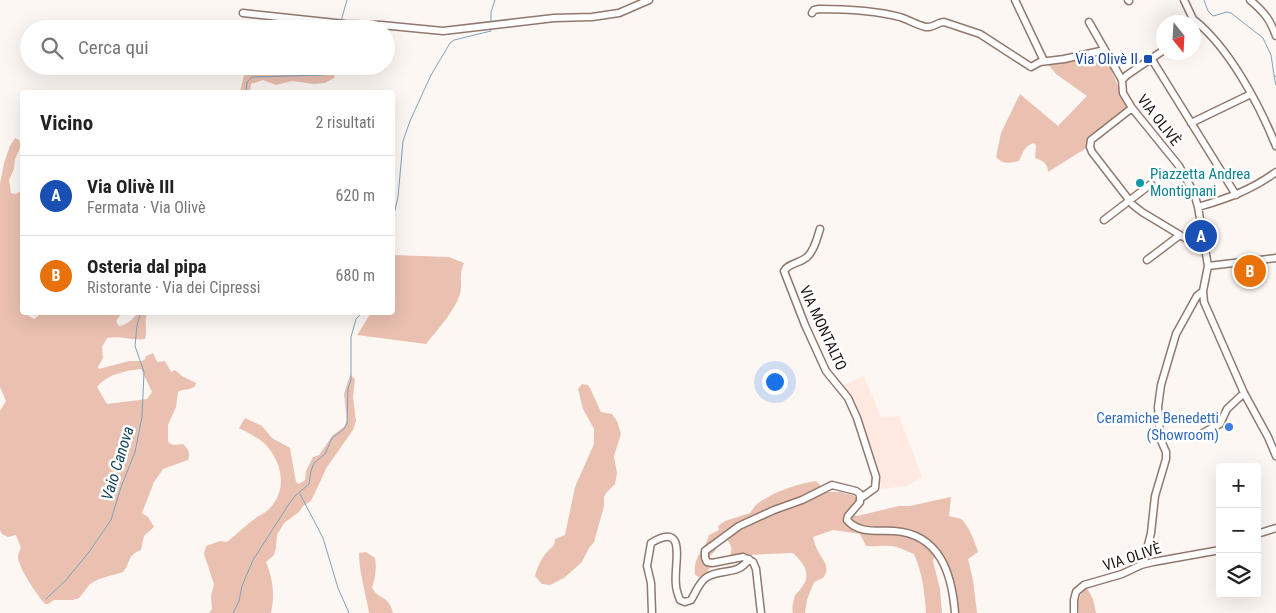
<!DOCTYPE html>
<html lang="it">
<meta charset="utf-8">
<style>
:root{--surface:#fff;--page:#f6f6f6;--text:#222;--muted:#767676;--line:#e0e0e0;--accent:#a1094b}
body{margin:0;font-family:"Roboto Condensed",sans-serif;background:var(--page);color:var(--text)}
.controls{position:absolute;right:15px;bottom:15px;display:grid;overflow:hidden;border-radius:5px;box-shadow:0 5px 20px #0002}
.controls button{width:45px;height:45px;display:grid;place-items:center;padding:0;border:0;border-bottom:1px solid var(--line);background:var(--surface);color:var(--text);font:25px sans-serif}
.compass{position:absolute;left:1156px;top:15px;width:45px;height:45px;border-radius:50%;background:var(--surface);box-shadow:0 5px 20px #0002;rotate:162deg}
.you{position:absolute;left:774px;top:381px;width:18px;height:18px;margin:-12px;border:4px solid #fff;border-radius:50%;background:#1a73e8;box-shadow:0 0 0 8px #1a73e833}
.badge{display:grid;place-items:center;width:32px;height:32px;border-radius:50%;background:var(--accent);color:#fff;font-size:16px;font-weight:700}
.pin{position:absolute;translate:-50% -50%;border:2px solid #fff;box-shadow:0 1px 5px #0006}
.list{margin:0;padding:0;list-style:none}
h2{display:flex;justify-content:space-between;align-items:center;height:65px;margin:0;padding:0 20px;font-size:21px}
h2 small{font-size:16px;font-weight:400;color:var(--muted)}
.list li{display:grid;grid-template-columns:32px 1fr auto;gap:15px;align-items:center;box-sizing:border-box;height:80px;padding:0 20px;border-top:1px solid var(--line)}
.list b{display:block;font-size:19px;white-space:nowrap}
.list p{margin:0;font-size:16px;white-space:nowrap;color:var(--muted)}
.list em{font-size:16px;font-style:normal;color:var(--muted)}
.icon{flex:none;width:28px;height:28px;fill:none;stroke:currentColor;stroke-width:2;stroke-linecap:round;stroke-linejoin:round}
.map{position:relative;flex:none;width:1276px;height:613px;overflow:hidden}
.search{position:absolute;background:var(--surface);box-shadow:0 5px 20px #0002;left:20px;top:20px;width:375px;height:55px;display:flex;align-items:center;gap:12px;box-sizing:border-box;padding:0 18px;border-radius:28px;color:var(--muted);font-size:19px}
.panel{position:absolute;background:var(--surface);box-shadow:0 5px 20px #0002;left:20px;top:90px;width:375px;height:225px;border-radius:5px}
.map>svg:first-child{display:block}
.built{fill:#ffe9e0}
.green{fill:#eac0b0;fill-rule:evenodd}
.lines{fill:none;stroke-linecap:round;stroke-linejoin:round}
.stream{stroke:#7da3ba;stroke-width:1}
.minor-casing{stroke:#91786e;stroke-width:9}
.minor{stroke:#fff;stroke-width:6}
.transit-dot{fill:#1a4fb4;stroke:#fff;stroke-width:2}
.culture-dot{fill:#0f9aa8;stroke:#fff;stroke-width:2}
.shop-dot{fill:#3f7fe0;stroke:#fff;stroke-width:2}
.labels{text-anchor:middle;stroke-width:5;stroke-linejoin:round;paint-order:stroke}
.transit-label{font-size:15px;fill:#164399;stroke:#fff;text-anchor:end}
.street-label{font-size:15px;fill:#1e1511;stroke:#fff}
.culture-label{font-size:15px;fill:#0d838f;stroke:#fff;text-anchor:start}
.shop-label{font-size:15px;fill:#366cbe;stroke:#fff;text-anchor:end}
.water-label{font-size:16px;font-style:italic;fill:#0b3e57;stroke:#fff}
</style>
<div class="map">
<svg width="1276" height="613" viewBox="0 0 1276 613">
<rect width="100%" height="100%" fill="#fdf7f4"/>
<path class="built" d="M864 376 881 417 899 416 922 477 906 486 882 489 865 431 855 409 840 387Z"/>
<path class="green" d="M1104 52 1127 108 1090 136 1087 140 1088 147 1048 172C1048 163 1043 161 1035 158L1036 146 1034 143C1024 146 1023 153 1019 161 1009 163 1003 165 996 157L1001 133 1020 94 1058 126 1087 96 1056 74 1046 62Z
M319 66H337L334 78 325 83 314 84 292 81 276 85 263 80 251 84 250 92H240L244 75 246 73 253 71 265 74 315 68Z
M15 138 19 140 21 146 15 159 14 169 9 180 11 193 16 194 22 190V312L27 313V315L34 319 42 313H122L116 321 119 326C128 324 132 320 138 313H148C143 320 148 330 145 339 134 341 120 335 107 338L102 347 103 358 98 367 99 369 129 361H142L145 359 146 356 153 353 157 362 165 361 171 372 175 370 182 376 196 383 195 386C190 391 184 388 178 392L176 407 168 425V442L173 445 183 444C188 449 191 453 188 460L163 469 154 482 142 513 148 517 154 527 144 536 141 550C126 556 132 561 123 572L99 579 90 584 79 598 73 600H54L48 604H45C38 596 17 566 18 556 18 554 20 550 21 548L16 535 8 537 2 534 0 530V411L6 401 0 387V183L4 163 10 146ZM141 369 152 392 147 399 107 404 97 387C108 374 124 371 141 369Z
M393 255 449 257 464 263C458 277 463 283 460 294 454 312 438 329 426 344L357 335 371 313 392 312Z
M350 375 355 379 353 397 356 421 353 430 327 467 311 501 303 506 299 512 284 523 277 535 276 548 274 555 266 562C273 580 275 594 271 613H209L212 609 211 596 214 584 204 554 206 546 220 541 227 542C237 534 247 524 257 517 262 514 266 512 270 508 288 489 282 462 265 444 258 437 248 433 239 428L245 418 262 426 272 438 290 448 296 482 299 484 305 480 306 471 313 457 319 455 333 435 344 427 347 421 344 394Z
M582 384 588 385 590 388 601 412 612 414 617 421 621 434 614 456 617 473 615 484 607 492 604 497V506L594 542 589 548 582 562 564 578 550 585 542 584 535 576C537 568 541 559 546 553 551 547 555 547 555 539L565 535 575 487 594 444V429L583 409 578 389Z
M816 481 820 485 821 489 827 492H839L856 496 857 505 849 513 857 516 899 506H910L951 497 949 516C953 517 958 518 961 519 968 524 976 544 978 552L968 559 973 580 977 613H951L947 583 937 559 934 557 933 561 940 589 942 613H926C925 593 922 572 914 554 907 551 899 547 891 546 883 545 875 547 866 546L860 534 833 530 813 537C814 541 815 545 817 549 821 559 832 566 823 578L814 582 807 600 805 613H793C791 608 794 600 795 595 812 579 809 568 793 553L745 555 727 561C733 551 733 547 726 538L718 544 715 551 710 556 711 566 705 575 699 577 695 575C693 555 704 553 709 535L719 530 718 526 725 521 750 513C753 510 754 506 757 504 773 492 796 484 816 481Z
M366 552 375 558C377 568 375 578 372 588 380 601 388 594 393 613H369C366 593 359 573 359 553Z
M1087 588 1093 599 1096 613H1079C1078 602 1078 595 1087 588Z"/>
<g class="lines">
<path class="stream" d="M1204 0 1208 11 1213 16 1227 12 1231 13 1263 38 1271 55 1274 75 1276 77
M341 21 347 0
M491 23V12L495 0
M1274 76 1276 85
M246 92 247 82 252 77 324 75 327 66
M392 223 398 197 403 141 410 121 431 75 450 43 454 40 491 31V29
M300 494 323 538 338 588 349 613
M46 599 66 580 89 552 111 520 121 487 135 452 142 417 144 372 135 346 137 325 141 312
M233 613 239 601 242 586 253 560 287 507 294 497 309 484 311 471 314 463 325 454 332 438 344 429 347 424 348 388 351 380V337L356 319 363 312"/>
<g class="minor-casing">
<path id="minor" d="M1015 0 1044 61
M1128 0 1129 1
M1184 0 1193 19V22
M1250 0C1264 12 1270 19 1276 36
M243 13 345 24 381 25 443 31 554 18 592 17 619 13 649 0
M812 13 814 10 819 9C847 9 873 10 900 17 909 20 917 25 926 27 933 28 938 22 944 22L980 34 1031 67 1040 62 1064 59 1105 50
M1193 19C1229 47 1259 104 1276 146
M1089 22 1122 80
M1164 50 1127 75 1122 80 1123 93 1132 108 1179 166 1194 193 1198 207 1208 266 1203 291 1204 302 1244 393 1268 437 1276 456
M1151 58 1236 195
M1132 108 1091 140 1090 147 1092 152 1133 205 1142 212 1195 244H1204
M1191 123 1251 94
M1198 207C1226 199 1252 190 1276 172
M1104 220 1151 184
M820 229C817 238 815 249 808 256 802 263 788 263 784 271L805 325 826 371 848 398 857 418 876 477 875 488 861 498
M1147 260 1180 235
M1208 266 1276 258
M1199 435 1220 424 1227 409 1244 393
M1257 534 1276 528
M1141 565 1145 557 1151 533 1155 496 1166 459V452L1160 438 1158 407 1161 385 1176 334 1197 296 1203 291
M652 613 651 583 647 566 651 543C689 520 673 566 676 585 676 590 678 595 680 600L685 602 691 600C696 592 699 582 707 577 722 568 738 576 749 559
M761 613 756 569 753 562 743 557 712 563 707 562 705 558V551L739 526 774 510 802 500 832 485 856 491 860 494V502L848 516 847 520C859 534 877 530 894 531 940 534 952 574 955 613
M1074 613V600L1076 592 1084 585 1122 574 1141 565 1153 562 1220 550"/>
</g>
<use href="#minor" class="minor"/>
</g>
<rect class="transit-dot" x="1143" y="54" width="10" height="10" rx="2.5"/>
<circle class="culture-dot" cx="1140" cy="183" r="5"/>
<circle class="shop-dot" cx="1229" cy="427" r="5"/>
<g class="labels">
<g class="transit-label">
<text x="1138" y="64">Via Olivè II</text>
</g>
<g class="street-label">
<text transform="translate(1159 120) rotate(52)" y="5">VIA OLIVÈ</text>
<text transform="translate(823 328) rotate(65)" y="5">VIA MONTALTO</text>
<text transform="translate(1132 557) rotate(-18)" y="5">VIA OLIVÈ</text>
</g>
<g class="culture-label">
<text x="1150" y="179">Piazzetta Andrea<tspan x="1150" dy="17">Montignani</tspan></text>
</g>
<g class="shop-label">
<text x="1219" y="423">Ceramiche Benedetti<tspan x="1219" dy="17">(Showroom)</tspan></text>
</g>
<g class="water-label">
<text transform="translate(117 463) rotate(-73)" y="6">Vaio Canova</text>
</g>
</g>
</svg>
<div class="controls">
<button>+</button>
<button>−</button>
<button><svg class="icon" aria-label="layers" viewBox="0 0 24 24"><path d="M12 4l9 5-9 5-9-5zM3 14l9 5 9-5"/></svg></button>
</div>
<svg class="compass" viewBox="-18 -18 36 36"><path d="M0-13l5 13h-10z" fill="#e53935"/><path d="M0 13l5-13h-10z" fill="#767676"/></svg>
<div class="you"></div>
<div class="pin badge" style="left:1201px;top:236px;background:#1a4fb4">A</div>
<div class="pin badge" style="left:1250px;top:271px;background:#e8710a">B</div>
<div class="search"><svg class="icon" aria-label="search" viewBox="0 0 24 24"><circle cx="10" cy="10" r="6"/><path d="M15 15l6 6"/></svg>Cerca qui</div>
<section class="panel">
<h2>Vicino<small>2 risultati</small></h2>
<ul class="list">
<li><span class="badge" style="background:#1a4fb4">A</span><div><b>Via Olivè III</b><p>Fermata · Via Olivè</p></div><em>620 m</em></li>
<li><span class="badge" style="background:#e8710a">B</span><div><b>Osteria dal pipa</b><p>Ristorante · Via dei Cipressi</p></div><em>680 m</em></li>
</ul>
</section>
</div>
